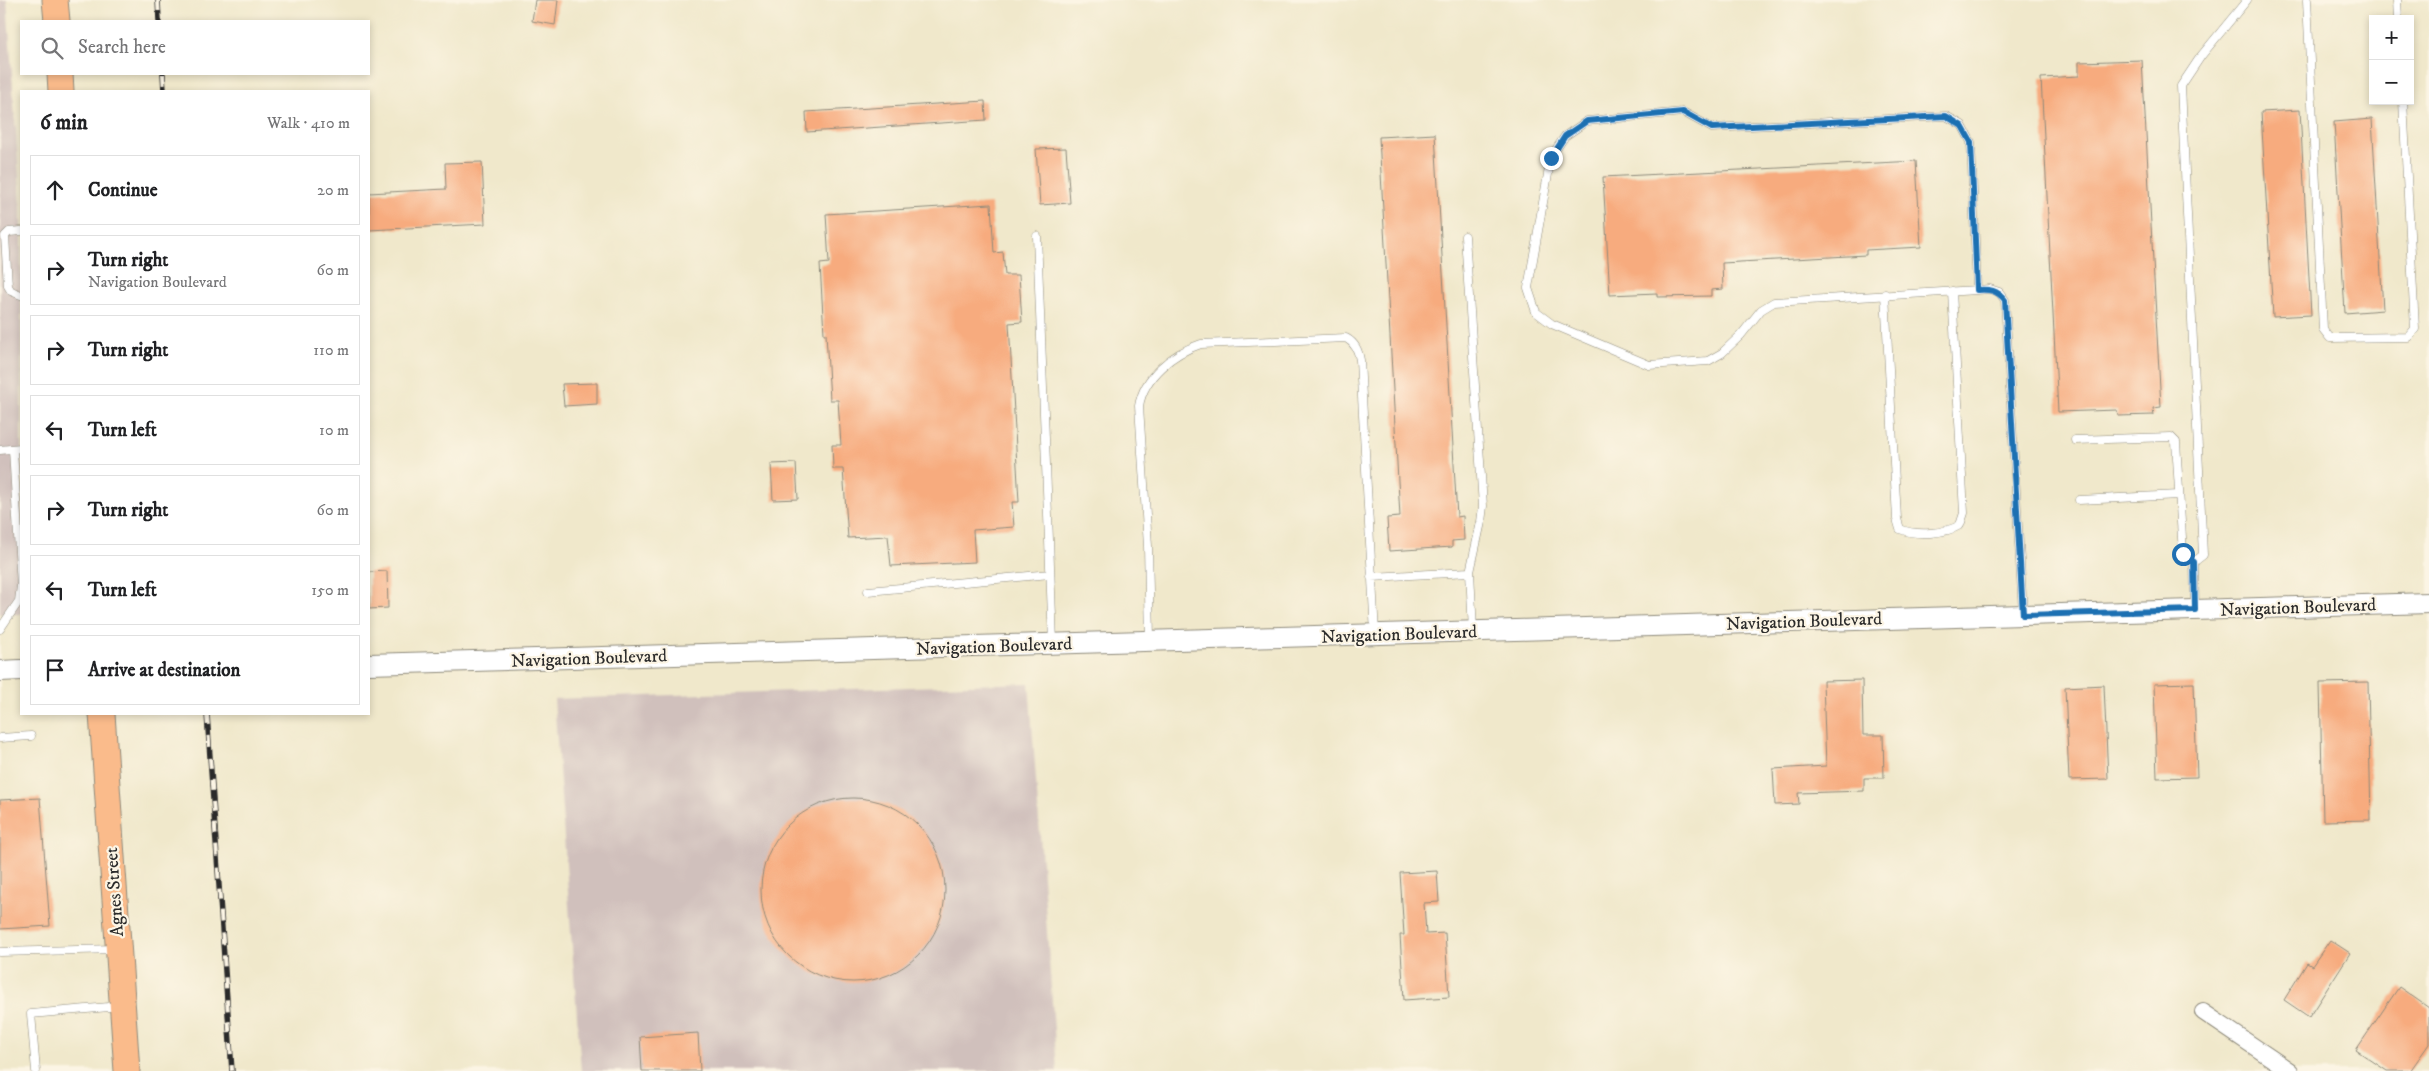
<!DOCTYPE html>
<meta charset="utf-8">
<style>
:root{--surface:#fff;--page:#f2f2f2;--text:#202124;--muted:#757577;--line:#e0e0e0}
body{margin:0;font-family:"IM FELL DW Pica",serif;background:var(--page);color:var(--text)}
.controls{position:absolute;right:15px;top:15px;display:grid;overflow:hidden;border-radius:0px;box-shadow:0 2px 8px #0003}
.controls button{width:45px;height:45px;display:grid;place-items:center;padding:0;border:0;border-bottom:1px solid var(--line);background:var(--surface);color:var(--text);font:25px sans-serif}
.stop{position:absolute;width:15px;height:15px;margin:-11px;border:4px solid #1f6fb2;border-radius:50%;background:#fff}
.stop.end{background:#1f6fb2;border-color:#fff;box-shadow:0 1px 5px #0008}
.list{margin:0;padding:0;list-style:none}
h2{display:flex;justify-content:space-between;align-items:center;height:65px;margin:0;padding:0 20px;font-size:21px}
h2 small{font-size:16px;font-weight:400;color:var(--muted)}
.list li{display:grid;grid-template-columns:32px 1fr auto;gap:15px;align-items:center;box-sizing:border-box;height:70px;margin:0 10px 10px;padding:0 10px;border:1px solid var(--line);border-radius:0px}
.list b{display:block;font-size:19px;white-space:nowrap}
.list p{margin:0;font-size:16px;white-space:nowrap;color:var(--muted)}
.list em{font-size:16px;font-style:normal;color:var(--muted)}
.icon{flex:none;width:28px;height:28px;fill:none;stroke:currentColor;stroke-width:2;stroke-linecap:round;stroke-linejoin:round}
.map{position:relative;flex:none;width:2429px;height:1071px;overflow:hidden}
.search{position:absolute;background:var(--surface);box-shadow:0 2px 8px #0003;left:20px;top:20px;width:350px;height:55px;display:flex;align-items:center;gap:12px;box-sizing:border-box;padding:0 18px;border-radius:0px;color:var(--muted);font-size:19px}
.panel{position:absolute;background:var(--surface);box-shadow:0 2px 8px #0003;left:20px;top:90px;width:350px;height:625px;border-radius:0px}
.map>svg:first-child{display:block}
.industrial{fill:#d0c0bc}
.building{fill:#f7ab7e}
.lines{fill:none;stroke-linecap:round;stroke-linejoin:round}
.service-casing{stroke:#8e8a7b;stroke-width:9}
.minor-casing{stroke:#8e8a7b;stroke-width:18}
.tertiary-casing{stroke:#8e8a7b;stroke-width:22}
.primary-casing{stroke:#8e8a7b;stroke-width:27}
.service{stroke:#fff;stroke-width:8}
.minor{stroke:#fff;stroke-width:16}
.tertiary{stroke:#fff;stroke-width:20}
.primary{stroke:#fabb8b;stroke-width:25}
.rail-casing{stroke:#2b2b2b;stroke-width:5.5}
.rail{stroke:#fcf5e5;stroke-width:4;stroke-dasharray:11;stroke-linecap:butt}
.route{stroke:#1f6fb2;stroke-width:6}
.labels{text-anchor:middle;stroke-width:4.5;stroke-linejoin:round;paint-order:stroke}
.street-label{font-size:18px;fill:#2b2b2b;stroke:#fcf5e5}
</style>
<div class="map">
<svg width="2429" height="1071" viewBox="0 0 2429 1071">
<rect width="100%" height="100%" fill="#fcf5e5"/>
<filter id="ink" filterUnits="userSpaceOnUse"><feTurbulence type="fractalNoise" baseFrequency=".02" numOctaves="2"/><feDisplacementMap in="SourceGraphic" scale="10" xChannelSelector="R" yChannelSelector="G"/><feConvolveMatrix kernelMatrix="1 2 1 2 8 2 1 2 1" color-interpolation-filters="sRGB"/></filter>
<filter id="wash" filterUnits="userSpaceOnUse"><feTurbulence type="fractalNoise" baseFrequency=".0096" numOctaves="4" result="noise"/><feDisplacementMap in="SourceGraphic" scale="20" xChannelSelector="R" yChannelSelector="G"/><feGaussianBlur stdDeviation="1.12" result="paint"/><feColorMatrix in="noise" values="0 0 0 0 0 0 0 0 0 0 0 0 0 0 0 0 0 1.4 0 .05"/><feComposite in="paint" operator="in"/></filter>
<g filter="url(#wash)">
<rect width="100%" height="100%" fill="#f0e8cb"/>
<path class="industrial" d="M0 0H7L21 206V614H0Z
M1029 683 1057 1071H581L554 699Z"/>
<g id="blocks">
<path class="building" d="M535 0H558L555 25 532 21Z
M2142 60 2161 407 2153 408 2154 415 2118 416 2117 410 2058 412 2041 78 2079 76V62Z
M985 101 986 120 807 132 806 112Z
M2300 110 2311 315 2273 317 2261 112Z
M2372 119 2383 310 2345 313 2334 122Z
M1435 134 1457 517 1463 516 1464 540 1452 541V547L1389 551 1387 518 1400 517 1379 137Z
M1066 148 1070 203 1040 205 1036 149Z
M1916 161 1921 247 1866 250V255L1722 263 1723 289 1711 290V296L1657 297V293L1610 295 1603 177Z
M482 162 485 224 369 230V193L446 189 445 163Z
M991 204 994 253 1003 252 1005 275H1019L1022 322 1009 323 1019 502H1012L1014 527 973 530 975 562 891 566 888 536 848 538 843 469H833L832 445H841L838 400H830L826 334H824L820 264 829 263 826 214Z
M597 383V404L564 406 562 384Z
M796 463 798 499 773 500 771 464Z
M387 571 388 608 369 609V572Z
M1862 680 1863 735H1883L1884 778H1864V791L1798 793 1799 804 1775 805 1773 769 1826 766 1823 681Z
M2368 682 2371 820 2323 821 2320 683Z
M2194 683 2197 777 2157 778 2154 684Z
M2104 685 2108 779 2069 780 2065 687Z
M40 798 50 926 0 929V800Z
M761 890a92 92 0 1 1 184 0a92 92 0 1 1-184 0Z
M1437 871 1439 902 1424 903 1426 934 1445 933 1449 997 1404 1000 1400 935H1404L1400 873Z
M2330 940 2350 953 2309 1017 2284 1000 2307 963 2312 966Z
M2399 987 2429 1008V1044L2410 1071H2387L2356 1050Z
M698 1033 700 1071H642L640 1037Z"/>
</g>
</g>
<g filter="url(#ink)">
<use href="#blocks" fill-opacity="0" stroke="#8e8a7b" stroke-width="1"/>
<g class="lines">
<g class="service-casing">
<path id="service" d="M2307 0 2323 329 2330 338 2408 337 2415 329 2403 101
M2397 0 2398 19
M21 231 9 232 5 236 8 286 11 291 21 295
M1037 236 1053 642
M1465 236 1483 506 1481 522 1470 572 1473 631
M1977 290 1971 142 1962 125 1946 116 1712 128 1683 112 1587 121 1565 136 1551 157 1528 288 1536 312 1552 324 1649 365 1708 361 1722 353 1741 335 1761 310 1774 302 1977 290 1990 289 1999 292 2005 300 2023 613
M1885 294 1897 519 1900 529C1916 536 1945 534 1960 525L1964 513 1952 291
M2075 440 2171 437 2176 442 2183 554 2194 562
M0 450 21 448
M2079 500 2179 495
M1371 577 1470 572
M868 591 1050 574
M2195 610 2194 562 2203 555 2181 86 2201 56 2247 0
M0 629 19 601 21 586 13 449
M1150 639 1148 546 1139 406C1144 376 1173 353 1201 344L1346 338C1355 343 1358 350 1360 360L1375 634
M0 738 31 736
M0 952 116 949
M36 1071 31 1014 120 1006"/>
</g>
<g class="minor-casing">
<path id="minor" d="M2203 1012 2290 1071"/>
</g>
<g class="tertiary-casing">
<path id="tertiary" d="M369 664 2429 603
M0 671 21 670"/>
</g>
<g class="primary-casing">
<path id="primary" d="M55 0 57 21
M60 74 61 91
M102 714 127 1071"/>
</g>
<use href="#service" class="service"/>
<use href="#minor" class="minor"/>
<use href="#tertiary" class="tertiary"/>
<use href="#primary" class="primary"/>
<g class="rail-casing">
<path id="rail" d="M158 0 159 21
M163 74 164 91
M207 714 232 1071"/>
</g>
<use href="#rail" class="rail"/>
</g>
</g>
<g class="lines" filter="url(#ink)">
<path class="route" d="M1551 158 1565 136 1587 121 1683 112 1712 128 1946 116 1962 126 1971 142 1977 290C1990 289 1997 290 2005 300L2023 615 2195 610 2194 562 2183 554"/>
</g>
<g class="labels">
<g class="street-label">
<text transform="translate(2298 607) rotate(-2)" y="6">Navigation Boulevard</text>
<text transform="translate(1804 621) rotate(-2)" y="6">Navigation Boulevard</text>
<text transform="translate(1399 634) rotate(-2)" y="6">Navigation Boulevard</text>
<text transform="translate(994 646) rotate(-2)" y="6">Navigation Boulevard</text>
<text transform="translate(589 658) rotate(-2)" y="6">Navigation Boulevard</text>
<text transform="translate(114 892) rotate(-94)" y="6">Agnes Street</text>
</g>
</g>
</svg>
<div class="controls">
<button>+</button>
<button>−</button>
</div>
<div class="stop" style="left:2183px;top:554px"></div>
<div class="stop end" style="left:1551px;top:158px"></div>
<div class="search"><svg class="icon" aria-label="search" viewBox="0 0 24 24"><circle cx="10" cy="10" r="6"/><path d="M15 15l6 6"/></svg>Search here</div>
<section class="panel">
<h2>6 min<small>Walk · 410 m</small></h2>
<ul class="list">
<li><svg class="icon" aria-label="ahead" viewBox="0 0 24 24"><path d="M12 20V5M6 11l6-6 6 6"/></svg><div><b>Continue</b></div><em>20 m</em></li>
<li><svg class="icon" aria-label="right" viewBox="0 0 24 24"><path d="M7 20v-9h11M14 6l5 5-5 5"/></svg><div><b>Turn right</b><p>Navigation Boulevard</p></div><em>60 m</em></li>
<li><svg class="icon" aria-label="right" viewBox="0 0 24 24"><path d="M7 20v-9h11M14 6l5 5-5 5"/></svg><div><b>Turn right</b></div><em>110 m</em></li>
<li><svg class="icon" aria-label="left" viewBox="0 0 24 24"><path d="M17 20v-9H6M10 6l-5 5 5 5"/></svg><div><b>Turn left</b></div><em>10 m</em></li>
<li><svg class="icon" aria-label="right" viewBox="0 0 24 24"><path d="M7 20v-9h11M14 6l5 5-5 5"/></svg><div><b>Turn right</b></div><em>60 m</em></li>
<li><svg class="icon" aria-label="left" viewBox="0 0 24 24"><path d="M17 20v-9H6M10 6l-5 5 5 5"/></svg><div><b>Turn left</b></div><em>150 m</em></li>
<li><svg class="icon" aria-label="arrive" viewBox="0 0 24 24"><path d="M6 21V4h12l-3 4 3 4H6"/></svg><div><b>Arrive at destination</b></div></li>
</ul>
</section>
</div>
